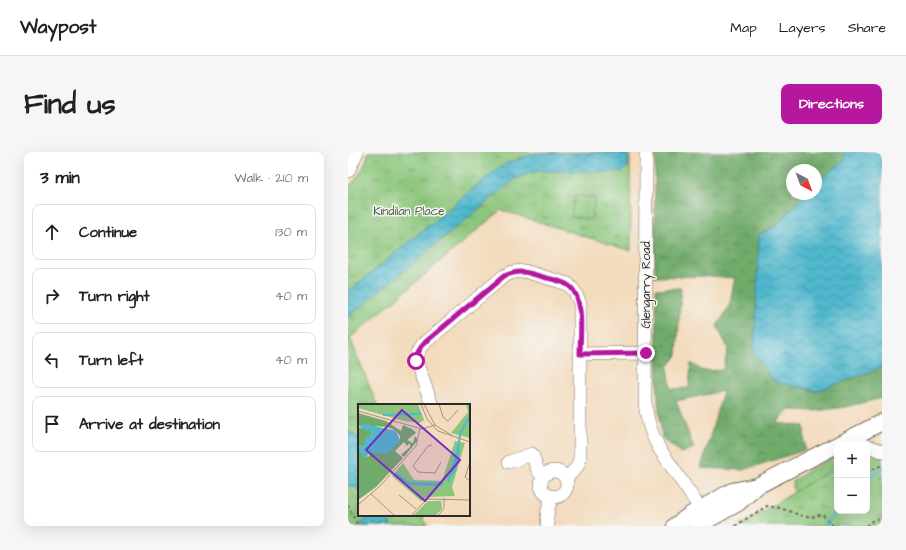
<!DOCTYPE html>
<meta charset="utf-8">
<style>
:root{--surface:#fff;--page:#f6f6f6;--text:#202124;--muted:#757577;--line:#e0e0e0;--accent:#b5179e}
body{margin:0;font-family:"Architects Daughter",sans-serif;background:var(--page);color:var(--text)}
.controls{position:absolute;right:12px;bottom:12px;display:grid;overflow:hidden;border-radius:8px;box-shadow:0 4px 16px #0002}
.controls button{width:36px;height:36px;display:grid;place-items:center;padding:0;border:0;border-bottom:1px solid var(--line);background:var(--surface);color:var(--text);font:20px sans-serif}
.compass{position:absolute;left:438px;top:12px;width:36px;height:36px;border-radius:50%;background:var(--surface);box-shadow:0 4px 16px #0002;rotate:139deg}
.stop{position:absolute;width:12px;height:12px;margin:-9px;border:3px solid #b5179e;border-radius:50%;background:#fff}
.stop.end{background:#b5179e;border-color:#fff;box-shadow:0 1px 4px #0008}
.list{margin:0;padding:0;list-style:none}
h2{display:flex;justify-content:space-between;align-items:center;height:52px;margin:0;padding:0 16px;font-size:17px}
h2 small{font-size:13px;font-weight:400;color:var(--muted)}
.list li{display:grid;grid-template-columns:26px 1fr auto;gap:12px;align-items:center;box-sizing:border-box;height:56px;margin:0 8px 8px;padding:0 8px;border:1px solid var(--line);border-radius:8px}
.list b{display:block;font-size:15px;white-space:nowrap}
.list em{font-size:13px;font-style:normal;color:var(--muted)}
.icon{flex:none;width:22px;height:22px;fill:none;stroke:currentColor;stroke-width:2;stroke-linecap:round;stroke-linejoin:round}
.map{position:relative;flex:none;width:534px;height:374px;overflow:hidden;border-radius:8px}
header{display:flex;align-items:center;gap:24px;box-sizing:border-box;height:56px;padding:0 20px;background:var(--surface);border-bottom:1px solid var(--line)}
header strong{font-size:19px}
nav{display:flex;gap:22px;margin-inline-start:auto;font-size:14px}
.intro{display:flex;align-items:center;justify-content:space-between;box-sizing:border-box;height:96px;padding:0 24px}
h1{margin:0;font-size:28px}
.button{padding:10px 18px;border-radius:8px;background:var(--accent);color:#fff;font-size:14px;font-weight:700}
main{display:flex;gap:24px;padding:0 24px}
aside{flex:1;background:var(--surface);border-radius:8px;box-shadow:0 4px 16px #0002}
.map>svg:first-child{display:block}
.grass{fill:url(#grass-dots);stroke:#5c7853}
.forest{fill:url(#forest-crowns);stroke:#4e6b4b}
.park{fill:url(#park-tufts);stroke:#5c7853}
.pitch{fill:#8cc67b;stroke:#5c7853}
.water{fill:url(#water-waves);stroke:#3e727c}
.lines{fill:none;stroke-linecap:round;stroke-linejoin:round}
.stream{stroke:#50b8cd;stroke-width:3}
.minor-casing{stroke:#71695e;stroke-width:14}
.major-casing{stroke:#71695e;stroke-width:18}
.path{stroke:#71695e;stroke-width:2;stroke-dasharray:3 3;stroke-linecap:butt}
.minor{stroke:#fff;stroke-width:13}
.major{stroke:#fff;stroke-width:16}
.route{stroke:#b5179e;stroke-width:5}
.labels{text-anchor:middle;stroke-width:3;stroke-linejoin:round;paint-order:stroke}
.park-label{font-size:12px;fill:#485a43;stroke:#f6f6f2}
.street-label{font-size:12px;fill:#2b2b2b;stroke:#f6f6f2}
.inset-river{fill:none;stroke:#50b8cd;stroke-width:2}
.inset-road{fill:none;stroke:#a39583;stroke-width:1}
.view{fill:#7b2cbf;fill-opacity:0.15;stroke:#7b2cbf;stroke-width:2}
.inset-edge{fill:none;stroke:#2b2b2b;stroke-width:2}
</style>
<header>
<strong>Waypost</strong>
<nav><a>Map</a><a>Layers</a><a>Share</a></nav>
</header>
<div class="intro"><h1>Find us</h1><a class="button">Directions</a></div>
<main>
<aside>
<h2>3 min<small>Walk · 210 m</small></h2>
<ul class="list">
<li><svg class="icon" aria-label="ahead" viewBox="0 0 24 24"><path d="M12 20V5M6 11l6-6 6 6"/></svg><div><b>Continue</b></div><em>130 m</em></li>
<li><svg class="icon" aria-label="right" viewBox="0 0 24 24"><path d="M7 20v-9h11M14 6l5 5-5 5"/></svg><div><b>Turn right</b></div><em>40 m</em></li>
<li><svg class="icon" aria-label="left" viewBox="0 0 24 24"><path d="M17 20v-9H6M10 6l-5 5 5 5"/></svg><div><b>Turn left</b></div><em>40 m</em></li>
<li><svg class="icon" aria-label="arrive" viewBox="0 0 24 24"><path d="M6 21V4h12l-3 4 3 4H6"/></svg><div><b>Arrive at destination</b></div></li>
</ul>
</aside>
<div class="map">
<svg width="534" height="374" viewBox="0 0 534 374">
<defs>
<pattern id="grass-dots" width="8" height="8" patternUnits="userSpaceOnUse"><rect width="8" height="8" fill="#8cc67b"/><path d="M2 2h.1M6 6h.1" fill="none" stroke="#73a165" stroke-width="1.8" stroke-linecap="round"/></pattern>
<pattern id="forest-crowns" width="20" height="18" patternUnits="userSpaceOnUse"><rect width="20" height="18" fill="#71ab6b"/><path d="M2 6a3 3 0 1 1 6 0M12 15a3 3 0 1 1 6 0" fill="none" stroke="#5d8b58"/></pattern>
<pattern id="park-tufts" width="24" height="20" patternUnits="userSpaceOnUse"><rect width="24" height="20" fill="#8cc67b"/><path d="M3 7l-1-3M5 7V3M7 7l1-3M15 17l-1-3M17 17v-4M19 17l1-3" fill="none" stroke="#73a165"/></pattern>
<pattern id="water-waves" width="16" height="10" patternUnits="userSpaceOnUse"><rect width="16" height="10" fill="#50b8cd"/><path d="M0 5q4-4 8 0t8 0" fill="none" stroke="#4396a7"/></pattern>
</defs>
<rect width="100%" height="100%" fill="#f6f6f2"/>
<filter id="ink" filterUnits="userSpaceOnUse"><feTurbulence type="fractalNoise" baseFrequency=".025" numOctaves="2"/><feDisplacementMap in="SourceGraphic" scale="8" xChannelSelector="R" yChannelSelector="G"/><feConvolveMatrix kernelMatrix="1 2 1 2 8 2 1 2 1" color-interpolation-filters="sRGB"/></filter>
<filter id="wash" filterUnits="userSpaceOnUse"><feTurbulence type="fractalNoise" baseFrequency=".012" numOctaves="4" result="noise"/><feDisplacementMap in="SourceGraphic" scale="16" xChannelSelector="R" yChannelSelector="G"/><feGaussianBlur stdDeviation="0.9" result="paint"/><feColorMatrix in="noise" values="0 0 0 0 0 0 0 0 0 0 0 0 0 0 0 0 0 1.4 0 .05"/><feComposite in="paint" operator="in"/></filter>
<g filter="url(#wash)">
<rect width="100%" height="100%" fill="#f3dbbd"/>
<path class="grass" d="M489 303V312L467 332 448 341C443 337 444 334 445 329L461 318Z"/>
<path class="forest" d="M307 0H497L496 9 468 30V18H444V42H457L428 74 411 83 469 239 527 218 534 214V246L497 255 468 259 440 258 429 271 456 274 457 298 395 318 353 316 375 239 328 249 346 296 333 301 314 286 310 250 308 137 333 136 329 203 320 215 323 237 341 236 343 211 355 219 375 218 380 196 369 174 381 155 387 126 361 124 307 125Z"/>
<path class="park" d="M20 0H282L283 99 153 58 2 186 29 253H11V363H74L79 374H3L0 368V36C9 27 19 13 20 0Z
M534 295V374H391L469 326 489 316V359H519V302Z"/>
<path class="pitch" d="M227 43 247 46 243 68 223 64Z"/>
<path class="water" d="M497 0H534V214L527 218 469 239 427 230 406 203 411 83 428 74 457 42H468V30L496 9Z
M195 1H277L280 6V14L274 20 191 19 182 21 167 27 0 165V140L149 17C164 8 178 3 195 1Z
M0 278 11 287V341L9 336 0 333Z
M23 363H38L43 374H29L26 372 22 374H15L13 371 23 365Z"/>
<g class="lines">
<path class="stream" d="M519 326 534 318
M476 374 489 357"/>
</g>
</g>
<g filter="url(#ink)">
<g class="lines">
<g class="minor-casing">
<path id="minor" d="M298 0 297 250C299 267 302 280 311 296L358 365
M0 19 9 0
M232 202 298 201
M84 253 68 209 69 201 74 193 156 124 165 120 176 119 220 132 227 140 232 151V306C230 316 226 320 217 325
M498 288 515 293
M519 294 534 299
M161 310 184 302 190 319 196 323
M193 332a13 13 0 1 1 26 0a13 13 0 1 1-26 0Z
M200 374C197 363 201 355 204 344"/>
</g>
<g class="major-casing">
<path id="major" d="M327 374 342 363 384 339 409 334 534 270
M349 374 390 351 408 335"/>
</g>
<path class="path" d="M519 320 534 313
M0 353 10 374
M387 374 419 354C424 355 429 355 434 357 450 361 457 369 474 362L485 374
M518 374 524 369 534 366"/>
<use href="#minor" class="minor"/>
<use href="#major" class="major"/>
</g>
</g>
<g class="lines" filter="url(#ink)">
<path class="route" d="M68 209 69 201 74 193 156 124C172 117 179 120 195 125 202 127 211 128 218 132 238 142 232 183 232 202L298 201"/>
</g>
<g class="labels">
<g class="park-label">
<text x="61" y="63">Kindilan Place</text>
</g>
<g class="street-label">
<text transform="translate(298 133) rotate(-90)" y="4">Glengarry Road</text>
</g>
</g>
<g transform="translate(10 252)">
<rect width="112" height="112" fill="#f3dbbd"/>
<path d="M0 9 28 17 43 27 45 21 54 25 58 29 49 36 55 39 57 32 60 36 46 53 43 51 52 43V39L49 42 46 38 37 47 45 54 18 83 0 96V45L10 53 13 49 27 48 42 36V32L38 27 30 23 0 21ZM0 23 13 26 14 30 6 43 1 41Z" fill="#71ab6b"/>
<path d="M0 0H60L66 16 61 19 46 17 0 4ZM108 0H112V34L93 29 110 8ZM97 37 107 39 94 83 97 92 69 93 63 97 34 72 45 59 56 76 84 77ZM70 97H83L84 105 77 112H55Z" fill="#8cc67b"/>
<path d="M7 20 38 27 42 36 30 49H13L6 54 0 45V36L1 41 6 43 8 34 14 30 13 26 9 27 0 21ZM100 37 102 40 101 55 98 67 92 74 93 79 89 77 83 82 51 81 37 71 39 69 51 78 87 79 93 68Z" fill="#50b8cd"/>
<path class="inset-river" d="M25 11 63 10M101 38 102 30 112 12"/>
<path class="inset-road" d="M63 0 69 15 80 27 112 38M66 0 77 21 95 32M81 0 85 13 90 17 100 6M0 7 64 25 77 21M74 41 70 42 55 62 60 68 77 69 83 58M112 58 107 73 112 77M13 90 37 112M41 91 58 105M0 101 23 81 58 42 62 24M53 112 69 95 112 96M80 112 86 104V94"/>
<path class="view" d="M44 6 102 56 67 97 8 46Z"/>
<rect width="112" height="112" class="inset-edge"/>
</g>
</svg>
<div class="controls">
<button>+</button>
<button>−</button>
</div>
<svg class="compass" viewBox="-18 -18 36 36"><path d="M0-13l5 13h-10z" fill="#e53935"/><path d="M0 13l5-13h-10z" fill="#757577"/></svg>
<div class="stop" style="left:68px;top:209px"></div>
<div class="stop end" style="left:298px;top:201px"></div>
</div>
</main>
